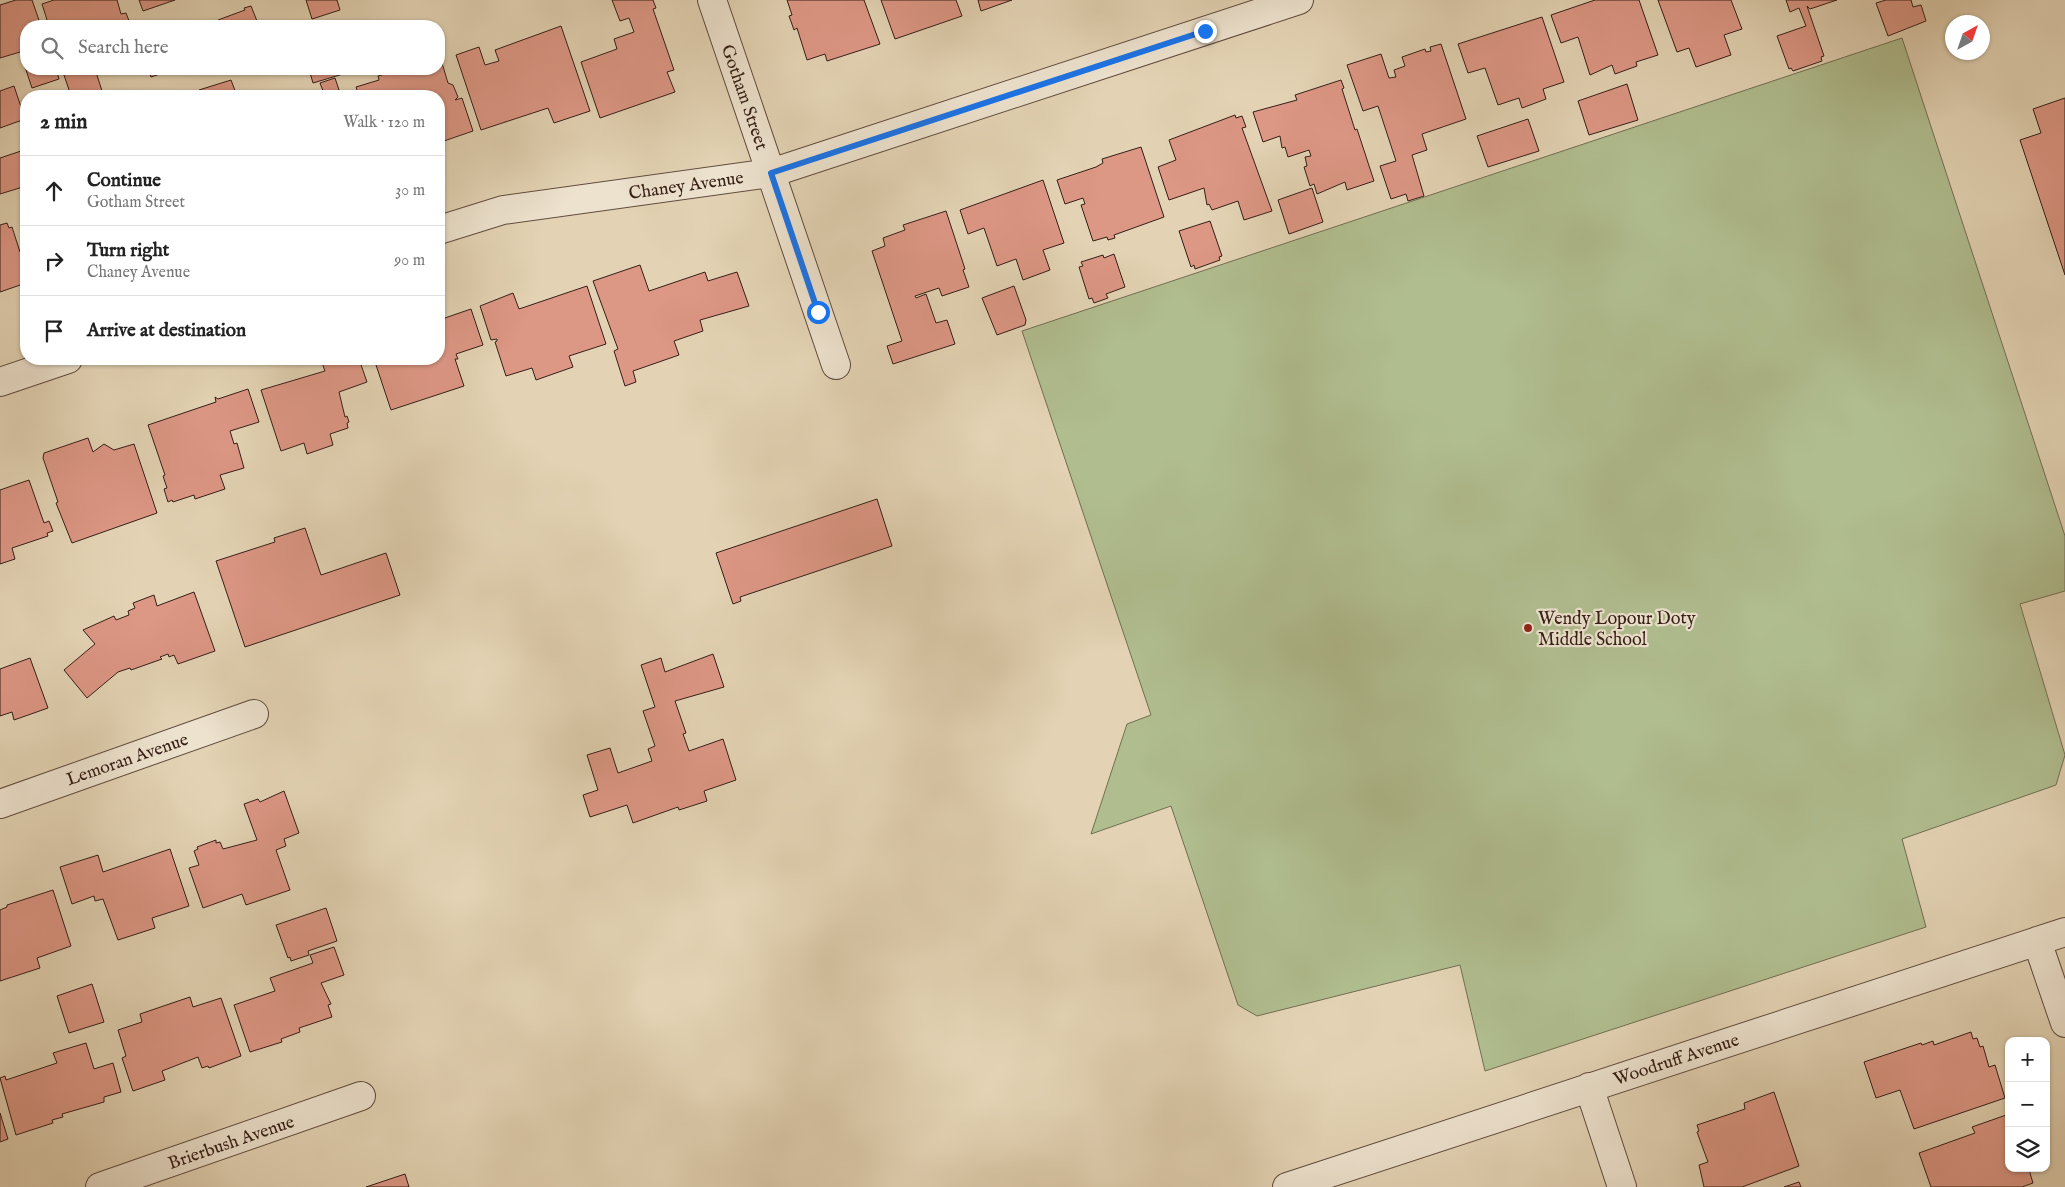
<!DOCTYPE html>
<meta charset="utf-8">
<style>
:root{--surface:#fff;--page:#f2f2f2;--text:#222;--muted:#767676;--line:#e0e0e0}
body{margin:0;font-family:"IM FELL English",serif;background:var(--page);color:var(--text)}
.controls{position:absolute;right:15px;bottom:15px;display:grid;overflow:hidden;border-radius:10px;box-shadow:0 1px 4px #0004}
.controls button{width:45px;height:45px;display:grid;place-items:center;padding:0;border:0;border-bottom:1px solid var(--line);background:var(--surface);color:var(--text);font:25px sans-serif}
.compass{position:absolute;left:1945px;top:15px;width:45px;height:45px;border-radius:50%;background:var(--surface);box-shadow:0 1px 4px #0004;rotate:40deg}
.stop{position:absolute;width:15px;height:15px;margin:-11px;border:4px solid #1a73e8;border-radius:50%;background:#fff}
.stop.end{background:#1a73e8;border-color:#fff;box-shadow:0 1px 5px #0008}
.list{margin:0;padding:0;list-style:none}
h2{display:flex;justify-content:space-between;align-items:center;height:65px;margin:0;padding:0 20px;font-size:21px}
h2 small{font-size:16px;font-weight:400;color:var(--muted)}
.list li{display:grid;grid-template-columns:32px 1fr auto;gap:15px;align-items:center;box-sizing:border-box;height:70px;padding:0 20px;border-top:1px solid var(--line)}
.list b{display:block;font-size:19px;white-space:nowrap}
.list p{margin:0;font-size:16px;white-space:nowrap;color:var(--muted)}
.list em{font-size:16px;font-style:normal;color:var(--muted)}
.icon{flex:none;width:28px;height:28px;fill:none;stroke:currentColor;stroke-width:2;stroke-linecap:round;stroke-linejoin:round}
.map{position:relative;flex:none;width:2065px;height:1187px;overflow:hidden}
.search{position:absolute;background:var(--surface);box-shadow:0 1px 4px #0004;left:20px;top:20px;width:425px;height:55px;display:flex;align-items:center;gap:12px;box-sizing:border-box;padding:0 18px;border-radius:20px;color:var(--muted);font-size:19px}
.panel{position:absolute;background:var(--surface);box-shadow:0 1px 4px #0004;left:20px;top:90px;width:425px;height:275px;border-radius:20px}
.map>svg:first-child{display:block}
.green{fill:#b0bd8f;stroke:#726e52}
.building{fill:#dd9785;stroke:#351e16}
.lines{fill:none;stroke-linecap:round;stroke-linejoin:round}
.minor-casing{stroke:#604b3e;stroke-width:30}
.minor{stroke:#ede2ce;stroke-width:28}
.route{stroke:#1a73e8;stroke-width:6}
.poi-dot{fill:#8f2418;stroke:#ede2ce;stroke-width:2}
.labels{text-anchor:middle;stroke-width:4.5;stroke-linejoin:round;paint-order:stroke}
.street-label{font-size:18px;fill:#351e16;stroke:#ede2ce}
.poi-label{font-size:18px;fill:#351e16;stroke:#ede2ce;text-anchor:start}
</style>
<div class="map">
<svg width="2065" height="1187" viewBox="0 0 2065 1187">
<rect width="100%" height="100%" fill="#e3d3b4"/>
<filter id="stains"><feTurbulence type="fractalNoise" baseFrequency=".004" numOctaves="4"/><feColorMatrix values="0 0 0 0 .2 0 0 0 0 .09 0 0 0 0 .02 0 0 0 .5 -.17"/></filter>
<radialGradient id="worn" r=".72"><stop offset=".6" stop-color="#630" stop-opacity="0"/><stop offset="1" stop-color="#630" stop-opacity=".3"/></radialGradient>
<path class="green" d="M1902 38 2065 536V591L2020 604 2065 755 2056 785 1902 839 1926 927 1485 1071 1460 965 1257 1016 1238 1005 1171 806 1091 834 1127 724 1151 715 1022 331Z"/>
<path class="building" d="M16 0H32L41 26H26V69H56L59 79 32 88 20 52 0 58V5Z
M54 0H117L121 14 126 13 131 26H49L42 4Z
M139 0H175L143 11Z
M306 0H337L340 10 312 19Z
M612 0H653L656 8 653 9 674 70 667 72 675 92 600 118 581 62 617 49 614 39 634 32 629 18 620 21Z
M787 0H864L880 44 827 61 825 54 807 60 797 28 794 30 789 16 792 15Z
M881 0H956L962 16 895 39Z
M978 0H1012L981 11Z
M1595 0H1639L1658 55 1636 62 1637 66 1615 74 1612 65 1590 75 1578 37 1561 43 1551 15Z
M1658 0H1731L1742 29 1724 35 1731 55 1696 67 1689 48 1677 52Z
M1786 0H1837L1810 9 1807 6 1824 56 1821 57 1822 61 1793 71 1791 68 1789 69 1777 36 1806 26 1799 8 1790 12Z
M1886 0H1911L1913 7 1921 5 1926 21 1888 36 1876 3Z
M251 6 257 21 252 22 253 26H220L218 20 245 10 244 8Z
M1542 17 1564 82 1543 89 1546 99 1522 108 1519 98 1498 105 1485 68 1468 73 1458 44Z
M561 26 590 111 554 123 548 108 481 130 456 55 479 47 485 65 499 61 495 50Z
M1441 44 1466 119 1422 134 1427 150 1412 155 1424 196 1408 201 1406 194 1391 199 1380 166 1396 161 1378 106 1363 111 1347 65 1381 54 1389 78 1396 77 1394 70 1405 66 1402 57 1425 49 1426 52 1431 51 1430 47Z
M439 53 448 83 453 85 458 97 455 100 462 98 473 131 441 142 439 135V96H359L356 87 379 80 378 76 395 71 394 69H439Z
M62 69H95L102 91 85 96H71Z
M110 69H124L111 73Z
M148 69H175L151 77Z
M309 69H341L343 74 313 83Z
M335 78 341 96H325L320 83Z
M231 80 237 96H201L199 90Z
M1341 80 1344 88 1342 89 1355 130 1357 129 1374 181 1347 190 1345 182 1317 194 1314 184 1310 186 1304 167 1307 166 1305 157 1311 156 1309 150 1288 157 1285 147 1282 148 1280 136 1263 142 1253 112 1297 100 1295 95Z
M1627 84 1638 120 1589 135 1578 101Z
M14 86 25 119 0 128V91Z
M2065 98V275L2020 140 2041 133 2033 109Z
M1235 115 1236 118 1242 116 1246 127 1242 128 1272 211 1244 220 1238 201 1212 210 1209 204 1207 205 1204 188 1169 200 1158 167 1176 160 1169 140Z
M1528 119 1539 151 1488 167 1477 136Z
M1141 147 1164 217 1114 235 1115 238 1108 240 1107 237 1093 241 1081 205 1085 204 1083 198 1065 204 1057 180 1096 167 1103 163 1102 159Z
M21 151 26 169V186L0 194V158Z
M1043 180 1064 243 1043 250 1050 270 1023 280 1016 259 997 266 984 228 968 234 960 210Z
M1312 188 1323 222 1289 234 1278 200Z
M946 211 965 269 963 270 969 287 942 296 939 288 915 296 916 298 926 294 936 323 947 320 955 344 893 364 887 346 902 341 872 251 885 246 883 238 905 230 903 225Z
M1210 221 1222 256 1219 257 1220 260 1195 269 1194 265 1191 267 1179 231Z
M7 223 9 228 12 227 20 252 26 250V283L0 292V225Z
M1114 254 1125 287 1106 294 1108 298 1094 303 1092 298 1089 299 1079 267 1083 266 1081 262 1103 255 1104 258Z
M640 265 649 291 705 272 708 281 737 272 749 306 700 320 703 331 674 341 679 355 633 371 636 382 625 386 614 351 618 349 593 281Z
M587 286 606 344 569 356 573 367 536 380 532 368 506 376 495 342 497 341V339L491 340 480 306 513 293 519 309Z
M1014 286 1026 320 1025 325 997 335 982 298Z
M471 309 483 345 456 354 458 359H455L464 386 391 410 374 359H439V320Z
M359 359 367 382 339 392 345 417 347 416 349 422 347 423 348 428 330 434 333 445 307 454 304 443 281 451 261 390 325 371 321 360 323 359Z
M248 389 259 422 230 431 234 444 237 443 244 468 220 475 225 489 195 499 194 495 173 502 172 500 168 502 164 489 167 488 163 476 165 475 148 425 216 402 215 397 218 399Z
M88 438 93 452 104 444 114 450 134 444 157 513 72 543 56 503 58 502 43 458 44 453Z
M29 480 44 523 49 521 53 531 47 533 48 536 12 548 15 559 0 564V490Z
M877 499 892 546 740 597 741 601 733 604 716 553Z
M305 528 321 575 386 553 400 595 245 647 216 561 275 542 274 538Z
M194 592 215 651 178 664 174 655 169 657 168 654 160 657 162 659 131 670 130 668 118 672 87 698 64 670 95 644 83 630 114 616 116 620 129 615 128 611 135 608 133 603 154 595 157 606Z
M713 654 724 687 675 701 686 733 683 734 689 751 723 739 736 780 704 791 707 801 679 810 678 807 633 823 627 805 590 817 583 795 598 790 587 755 610 748 618 773 652 761 648 749 655 746 643 711 655 707 641 665 661 658 665 672Z
M30 658 48 708 14 720 12 712 0 716V669Z
M284 791 299 833 284 839 286 846 276 850 290 890 246 905 242 894 203 908 189 868 199 865 194 851 198 849 197 847 216 840V843L220 842 223 849 257 840 244 804 258 799 260 802Z
M170 849 189 906 152 918 155 928 118 940 103 899 95 901 94 896 72 904 60 867 98 855 103 872Z
M53 890 71 946 37 958 40 968 0 981V910L7 907V905Z
M326 908 337 941 308 951 309 955 291 961 290 957 288 958 276 925Z
M334 947 344 975 321 983 331 1004 328 1005 332 1017 299 1028 300 1032 281 1039 282 1042 250 1052 234 1005 275 991 270 978 313 963 310 955Z
M92 984 104 1022 69 1033 57 996Z
M190 997 193 1007 221 998 241 1056 209 1068 208 1066 202 1068 198 1057 162 1071 165 1080 133 1091 122 1058 126 1056 118 1030 142 1022 140 1014Z
M1971 1032 1973 1039 1977 1038 1980 1047 1983 1046 1989 1067 1995 1065 2005 1098 1914 1129 1900 1090 1876 1098 1864 1062 1921 1043 1922 1045 1933 1041 1934 1045Z
M86 1043 94 1069 113 1063 121 1092 104 1097V1102L62 1114 63 1117 52 1120 53 1123 16 1135 0 1078 5 1076 6 1080 57 1063 53 1053Z
M1774 1092 1799 1166 1742 1187H1704L1699 1165 1708 1162 1697 1132 1699 1131 1697 1125 1745 1109 1744 1103Z
M0 1113 8 1139 0 1142Z
M2009 1114V1168H2031L2030 1173 2033 1183 2022 1187H1931L1919 1153 1975 1133 1972 1127Z
M405 1174 409 1187H366Z
M1799 1182 1801 1187H1784Z"/>
<g class="lines">
<g class="minor-casing">
<path id="minor" d="M712 0 836 365
M439 230 503 210 771 173 1299 0
M0 382 68 359
M0 804 254 714
M2037 941 2065 1023
M1589 1087 1622 1187
M100 1187 361 1096
M1287 1187 2065 932"/>
</g>
<use href="#minor" class="minor"/>
</g>
<g class="lines">
<path class="route" d="M818 312 771 173 1205 31"/>
</g>
<circle class="poi-dot" cx="1528" cy="628" r="5"/>
<g class="labels">
<g class="street-label">
<text transform="translate(745 97) rotate(71)" y="6">Gotham Street</text>
<text transform="translate(686 185) rotate(-8)" y="6">Chaney Avenue</text>
<text transform="translate(127 759) rotate(-19)" y="6">Lemoran Avenue</text>
<text transform="translate(1676 1059) rotate(-18)" y="6">Woodruff Avenue</text>
<text transform="translate(231 1142) rotate(-19)" y="6">Brierbush Avenue</text>
</g>
<g class="poi-label">
<text x="1538" y="624">Wendy Lopour Doty<tspan x="1538" dy="21">Middle School</tspan></text>
</g>
</g>
<rect width="100%" height="100%" filter="url(#stains)"/>
<rect width="100%" height="100%" fill="url(#worn)"/>
</svg>
<div class="controls">
<button>+</button>
<button>−</button>
<button><svg class="icon" aria-label="layers" viewBox="0 0 24 24"><path d="M12 4l9 5-9 5-9-5zM3 14l9 5 9-5"/></svg></button>
</div>
<svg class="compass" viewBox="-18 -18 36 36"><path d="M0-13l5 13h-10z" fill="#e53935"/><path d="M0 13l5-13h-10z" fill="#767676"/></svg>
<div class="stop" style="left:818px;top:312px"></div>
<div class="stop end" style="left:1205px;top:31px"></div>
<div class="search"><svg class="icon" aria-label="search" viewBox="0 0 24 24"><circle cx="10" cy="10" r="6"/><path d="M15 15l6 6"/></svg>Search here</div>
<section class="panel">
<h2>2 min<small>Walk · 120 m</small></h2>
<ul class="list">
<li><svg class="icon" aria-label="ahead" viewBox="0 0 24 24"><path d="M12 20V5M6 11l6-6 6 6"/></svg><div><b>Continue</b><p>Gotham Street</p></div><em>30 m</em></li>
<li><svg class="icon" aria-label="right" viewBox="0 0 24 24"><path d="M7 20v-9h11M14 6l5 5-5 5"/></svg><div><b>Turn right</b><p>Chaney Avenue</p></div><em>90 m</em></li>
<li><svg class="icon" aria-label="arrive" viewBox="0 0 24 24"><path d="M6 21V4h12l-3 4 3 4H6"/></svg><div><b>Arrive at destination</b></div></li>
</ul>
</section>
</div>
